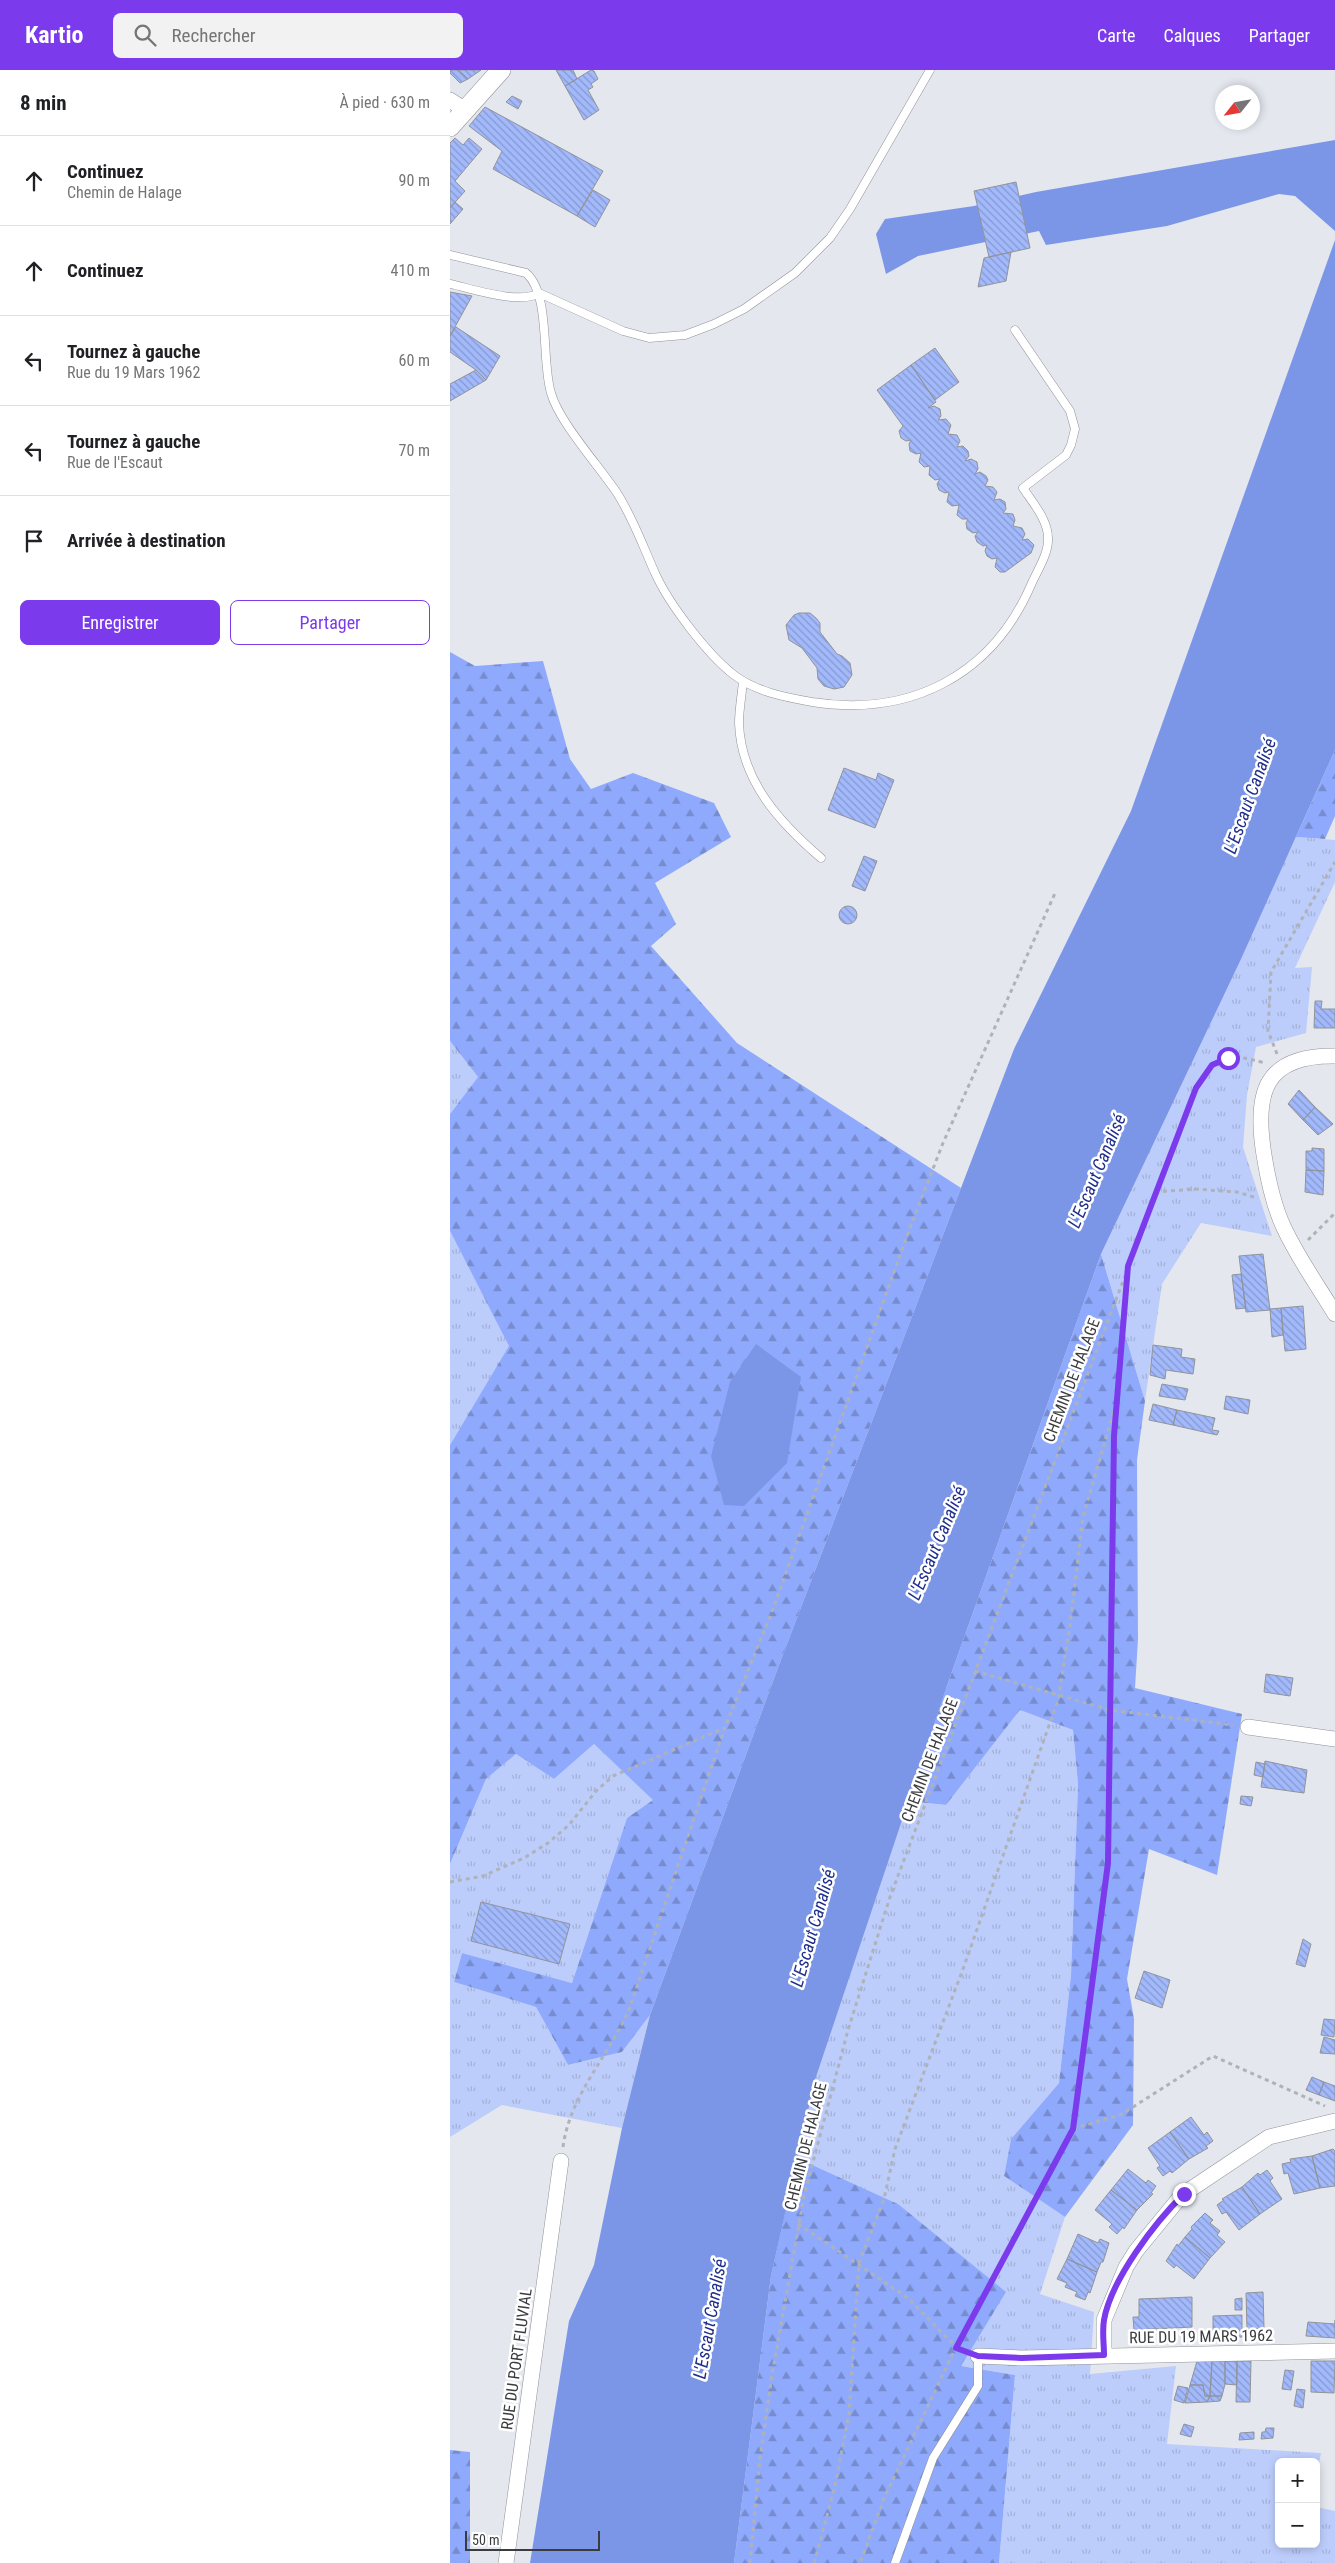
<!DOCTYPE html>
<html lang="fr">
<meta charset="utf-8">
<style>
:root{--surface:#fff;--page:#f2f2f2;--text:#202124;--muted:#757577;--line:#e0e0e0;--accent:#7c3aed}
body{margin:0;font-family:"Roboto Condensed",sans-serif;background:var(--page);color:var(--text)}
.controls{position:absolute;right:15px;bottom:15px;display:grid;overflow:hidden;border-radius:8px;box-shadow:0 2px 8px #0003}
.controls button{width:45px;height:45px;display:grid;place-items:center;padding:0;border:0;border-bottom:1px solid var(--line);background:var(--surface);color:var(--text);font:25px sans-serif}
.compass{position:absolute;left:765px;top:15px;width:45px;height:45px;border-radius:50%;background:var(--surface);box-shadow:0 2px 8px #0003;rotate:239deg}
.scale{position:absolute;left:15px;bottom:12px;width:135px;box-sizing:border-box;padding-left:5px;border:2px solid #3b3c3f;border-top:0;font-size:14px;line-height:18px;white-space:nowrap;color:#3b3c3f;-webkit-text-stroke:4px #fff;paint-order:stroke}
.stop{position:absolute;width:15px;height:15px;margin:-11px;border:4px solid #7c3aed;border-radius:50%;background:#fff}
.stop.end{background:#7c3aed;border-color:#fff;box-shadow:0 1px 5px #0008}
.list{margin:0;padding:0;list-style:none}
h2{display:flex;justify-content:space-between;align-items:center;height:65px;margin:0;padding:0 20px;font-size:21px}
h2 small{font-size:16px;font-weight:400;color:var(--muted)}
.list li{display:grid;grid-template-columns:32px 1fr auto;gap:15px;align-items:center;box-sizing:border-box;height:90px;padding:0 20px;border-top:1px solid var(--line)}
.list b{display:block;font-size:19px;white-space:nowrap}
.list p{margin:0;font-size:16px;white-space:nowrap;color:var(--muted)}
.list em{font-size:16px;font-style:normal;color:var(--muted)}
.actions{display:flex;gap:10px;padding:15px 20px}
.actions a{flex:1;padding:11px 0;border:1px solid var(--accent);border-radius:8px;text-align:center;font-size:18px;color:var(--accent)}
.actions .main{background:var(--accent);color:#fff}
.icon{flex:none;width:28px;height:28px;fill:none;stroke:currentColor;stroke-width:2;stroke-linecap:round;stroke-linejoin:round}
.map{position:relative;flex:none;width:885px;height:2493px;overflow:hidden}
header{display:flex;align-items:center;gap:30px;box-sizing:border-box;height:70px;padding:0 25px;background:var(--accent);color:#fff}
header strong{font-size:24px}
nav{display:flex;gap:28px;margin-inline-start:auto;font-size:18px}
.search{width:350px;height:45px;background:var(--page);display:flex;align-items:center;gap:12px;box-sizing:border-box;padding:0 18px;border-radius:8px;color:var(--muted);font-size:19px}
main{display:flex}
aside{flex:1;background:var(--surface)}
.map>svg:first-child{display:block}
.grass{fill:url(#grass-tufts)}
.forest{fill:url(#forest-firs)}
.water{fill:#7c96e7}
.building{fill:url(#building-back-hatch);stroke:#919399}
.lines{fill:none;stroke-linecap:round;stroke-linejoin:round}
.service-casing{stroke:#909299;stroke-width:9}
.minor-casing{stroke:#909299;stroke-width:16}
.tertiary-casing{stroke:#909299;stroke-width:20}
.path{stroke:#afb2b7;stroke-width:3;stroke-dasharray:4 4;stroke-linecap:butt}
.service{stroke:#fff;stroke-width:8}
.minor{stroke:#fff;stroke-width:15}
.tertiary{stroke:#fff;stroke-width:19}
.route{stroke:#7c3aed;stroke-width:6}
.labels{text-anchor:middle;stroke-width:5;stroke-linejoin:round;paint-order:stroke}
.street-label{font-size:16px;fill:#3b3c3f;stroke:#fff}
.water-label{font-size:18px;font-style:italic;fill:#202f8c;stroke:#fff}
</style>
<header>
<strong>Kartio</strong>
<div class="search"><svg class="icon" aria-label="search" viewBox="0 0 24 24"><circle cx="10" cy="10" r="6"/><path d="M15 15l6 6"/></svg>Rechercher</div>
<nav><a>Carte</a><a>Calques</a><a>Partager</a></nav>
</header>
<main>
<aside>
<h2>8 min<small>À pied · 630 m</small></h2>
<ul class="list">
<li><svg class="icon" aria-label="ahead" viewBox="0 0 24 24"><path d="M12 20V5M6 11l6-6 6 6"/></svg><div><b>Continuez</b><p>Chemin de Halage</p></div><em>90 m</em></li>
<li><svg class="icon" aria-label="ahead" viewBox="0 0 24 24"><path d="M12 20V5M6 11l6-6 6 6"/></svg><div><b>Continuez</b></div><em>410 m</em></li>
<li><svg class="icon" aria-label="left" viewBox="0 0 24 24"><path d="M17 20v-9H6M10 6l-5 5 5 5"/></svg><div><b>Tournez à gauche</b><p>Rue du 19 Mars 1962</p></div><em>60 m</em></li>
<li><svg class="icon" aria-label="left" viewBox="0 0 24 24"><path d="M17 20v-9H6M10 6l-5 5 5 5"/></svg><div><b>Tournez à gauche</b><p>Rue de l'Escaut</p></div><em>70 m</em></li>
<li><svg class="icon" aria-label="arrive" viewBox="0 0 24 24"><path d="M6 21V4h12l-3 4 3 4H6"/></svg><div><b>Arrivée à destination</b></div></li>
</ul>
<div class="actions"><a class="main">Enregistrer</a><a>Partager</a></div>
</aside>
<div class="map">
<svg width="885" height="2493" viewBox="0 0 885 2493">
<defs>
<pattern id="grass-tufts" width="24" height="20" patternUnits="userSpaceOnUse" patternTransform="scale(1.25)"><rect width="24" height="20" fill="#bdcdfb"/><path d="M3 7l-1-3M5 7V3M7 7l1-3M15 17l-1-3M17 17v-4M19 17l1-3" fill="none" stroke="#a3b1d8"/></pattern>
<pattern id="forest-firs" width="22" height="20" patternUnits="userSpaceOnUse" patternTransform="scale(1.25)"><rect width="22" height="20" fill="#8faafd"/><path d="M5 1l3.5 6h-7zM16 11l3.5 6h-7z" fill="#768cce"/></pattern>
<pattern id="building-back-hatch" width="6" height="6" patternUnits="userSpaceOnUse" patternTransform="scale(1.25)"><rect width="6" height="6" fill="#a2b9fc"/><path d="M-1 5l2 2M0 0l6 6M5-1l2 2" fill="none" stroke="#8598cd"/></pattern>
</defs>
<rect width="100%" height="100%" fill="#e4e7ee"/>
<path class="grass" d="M846 767 885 770V812L845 898 862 897 856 963 806 977 797 1025 793 1077 822 1166 751 1153 712 1214 695 1331 651 1184Z
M0 971 28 1007 0 1044Z
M0 1161 60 1276 0 1375Z
M570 1640 623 1660 628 1714 621 1905 609 2013 561 2069 554 2106 615 2147 590 2224 644 2242 640 2304 726 2296 717 2374 871 2383 866 2409V2392H829V2474H866V2437L885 2441V2493H549L565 2305 511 2296 448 2134 347 2088 365 2010 458 1731 496 1735Z
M144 1674 204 1730 177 1748 122 1913 12 1883 4 1912 86 1937 118 1995 172 1982 200 1945 172 2058 52 2035 0 2067V1794L36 1709 66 1684 104 1709Z"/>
<path class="forest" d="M0 582 25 596 93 591 120 689 141 719 183 703 264 733 281 767 205 813 226 854 201 876 287 973 511 1118 329 1595 200 1945 172 1982 118 1995 86 1937 4 1912 12 1883 122 1913 177 1748 203 1730 144 1674 104 1709 66 1684 36 1709 0 1794V1375L59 1276 0 1161V1044L28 1007 0 971Z
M885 680V746L875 769 846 767Z
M651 1184 695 1331 687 1390 688 1569 685 1618 792 1644 767 1805 699 1779 677 1909 684 1949 683 2055 615 2147 554 2106 561 2069 609 2013 621 1905 628 1714 623 1660 570 1640 496 1735 458 1731 500 1607Z
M347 2088 448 2134 556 2222 511 2296 565 2305 549 2493H284L321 2206Z
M0 2380 20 2382V2493H0Z"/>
<path class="water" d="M885 70V161L845 126 829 124 717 156 596 175 589 161 468 186 436 204 426 164 435 149 524 136 586 122Z
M885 170V680L791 889 651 1184 500 1607 365 2010 321 2206 284 2493H80L119 2251 144 2195 172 2058 200 1945 329 1595 564 979 681 741Z
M306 1274 351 1307 337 1393 294 1436 274 1435 261 1386 280 1312Z"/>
<path class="building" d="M0 0H8L18 9 10 13 0 3Z
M8 0H31L18 9Z
M106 0H123L127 9 115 16Z
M141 0 144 1 148 9 141 14 143 17 138 20 149 40 134 50 115 16Z
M62 26 72 31 68 39 56 32Z
M35 37 153 101 127 146 43 99 52 81 19 56Z
M5 68 13 75 19 68 32 79 5 111 15 121 0 138V73Z
M566 112 580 178 539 187 524 121Z
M143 120 160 130 145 157 127 146Z
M5 132 13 139 0 154V138Z
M561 182 556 211 528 217 534 188Z
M0 222 22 226 0 266Z
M6 257 50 286 36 310 26 300 0 282V266Z
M485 278 509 312 485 330 461 295Z
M461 295 486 332 478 338 484 336 490 339 491 346 488 350 496 349 501 355 498 364 507 365 510 371 507 377 513 376 518 381 519 386 515 391 521 389 527 392 528 399 525 404 530 402 536 406 538 410 535 416 543 417 547 422 544 430 550 429 555 432 556 439 553 443 563 444 565 450 563 456 572 458 575 464 572 470 578 469 584 475 581 483 555 502H550L545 497 547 488 542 489 537 486 535 481 537 475 533 476 527 472 525 466 528 462 523 463 517 459 516 453 518 449H512L507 445 509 435 502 436 497 432 499 422 495 423 489 420 487 414 490 409 485 410 479 405 480 396 474 397 469 392 471 383 466 384 460 381 459 374 461 370 456 371 451 368 449 361 453 356 427 320Z
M26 300 36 310 0 331V314Z
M349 543H360L366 548 370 553V562L387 584 392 586 400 593 402 605 394 617 384 619 374 616 368 609 367 598 352 578 339 570 336 555 344 545Z
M394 698 426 710 428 703 444 710 425 758 378 740Z
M414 786 427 791 415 821 402 816Z
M389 845a9 9 0 1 1 18 0a9 9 0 1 1-18 0Z
M865 931H872L871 939H885V958H864Z
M849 1020 865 1037 853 1050 838 1034Z
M865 1037 883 1054 868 1065 853 1050Z
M862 1078 874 1079V1101L856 1100V1081H862Z
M856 1100 874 1101 873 1125 855 1122Z
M813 1184 820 1240 796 1242 789 1186Z
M791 1204 796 1238 786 1239 782 1205Z
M853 1236 856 1279 835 1281 831 1238Z
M831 1238 833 1265 822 1267 820 1239Z
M703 1275 732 1279 731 1287 745 1289 743 1304 716 1300 715 1309 700 1305Z
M712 1314 738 1319 735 1330 709 1326Z
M776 1326 800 1330 798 1344 774 1339Z
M703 1334 727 1340 723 1355 699 1350Z
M727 1340 765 1348 762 1360 769 1361 767 1365 723 1355Z
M816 1604 843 1608 840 1626 814 1622Z
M815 1691 857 1700 854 1723 811 1717Z
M806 1692 815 1694 813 1707 804 1705Z
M791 1726 803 1727 801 1736 790 1734Z
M31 1832 120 1854 109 1894 21 1871Z
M853 1869 861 1874 855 1897 846 1894Z
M694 1901 720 1910 712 1938 685 1928Z
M874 1949 885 1950 884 1967 871 1965Z
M874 1967 885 1970V1984L870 1983Z
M862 2007 874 2012 869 2025 856 2020Z
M874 2012 885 2016V2031L869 2025Z
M741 2047 754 2065 757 2062 763 2071 756 2076 758 2078 739 2089 720 2062Z
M720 2062 739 2089 722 2103 720 2101 713 2106 707 2098 710 2096 698 2078Z
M883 2079 885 2081V2116L870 2118 862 2086Z
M862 2086 870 2118 844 2124 838 2103 834 2104 832 2094 841 2092 840 2089Z
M678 2099 696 2113 698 2110 706 2116 701 2123 703 2124 687 2140 661 2120Z
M817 2100 823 2108 820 2111 832 2129 810 2144 792 2117 808 2103 810 2105Z
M792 2117 810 2144 789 2160 776 2142 772 2144 767 2135 774 2130 772 2129Z
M661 2120 687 2140 674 2159 673 2157 667 2164 659 2157 662 2154 645 2140Z
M755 2143 763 2150 760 2153 770 2161 767 2165 775 2172 760 2188 735 2167 742 2159 741 2157Z
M628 2164 648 2173 650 2169 659 2173 653 2192H651L647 2202 617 2189Z
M735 2167 760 2188 744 2209 726 2195 724 2198 716 2191 727 2174 728 2176Z
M617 2189 647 2202 640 2223 638 2222 635 2230 625 2226 627 2222 615 2217 617 2213 607 2209Z
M813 2222 814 2258 797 2259 796 2223Z
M742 2227V2257L684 2260 683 2247H689V2229Z
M792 2228V2240H785V2229Z
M792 2245V2267L763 2268V2246Z
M885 2250V2268L856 2266 858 2252 885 2254Z
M747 2291H762L760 2326H755L753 2315H740Z
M762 2291H775V2314L772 2326H760Z
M775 2291H787V2315L775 2314Z
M787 2291H801L800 2332H786Z
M861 2291H885L884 2323 861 2322Z
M835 2300 844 2301 841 2320 832 2319Z
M740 2315H753L755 2326H760L757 2332 735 2333Z
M728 2316 738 2318 734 2333 724 2330Z
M847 2319 855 2320 853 2338 844 2336Z
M760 2326H772L770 2331 757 2332Z
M734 2354 744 2357 741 2367 730 2364Z
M816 2358H824L823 2368 811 2369 812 2362H815Z
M804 2362V2369L789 2370 790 2363Z"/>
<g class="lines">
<g class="service-casing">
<path id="service" d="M0 185 76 203C101 224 91 291 101 323 109 352 149 396 167 423 183 448 193 476 205 503 219 534 257 584 284 605 307 622 334 627 362 632 459 647 541 607 581 515 587 501 599 483 598 468 598 450 583 433 573 418L616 385 621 375 625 359 620 341 565 260
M0 214C23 219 70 235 89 223
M89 223 173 261 199 268 235 265 264 254 294 239 345 203 380 168 400 139 480 0
M293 611C292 624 289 639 289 653 291 711 330 753 371 788
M445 2493 483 2388 528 2316V2286"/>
</g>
<g class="minor-casing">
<path id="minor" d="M0 30 15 40
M885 986C814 985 804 1023 814 1085 818 1110 823 1135 834 1158 848 1188 868 1216 885 1244
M798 1657 885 1669
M654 2285V2250L676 2197 686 2181 727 2131 741 2119 819 2067 885 2051
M528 2286 572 2288 885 2281
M56 2493 111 2091"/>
</g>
<g class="tertiary-casing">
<path id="tertiary" d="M0 57 51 0"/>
</g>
<path class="path" d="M827 984 818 961 821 902 885 792
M705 1122 745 1119 787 1122 807 1128
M858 1170 885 1143
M667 1331 677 1200
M525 1601 660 1640 666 1337
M0 1812 33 1806 74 1788 98 1773 119 1755 146 1721 163 1706 274 1658
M623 2059 672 2044 763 1986 875 2036
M113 2077C120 2024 160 1985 180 1937L275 1657 323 1539 458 1163 493 1073 606 821
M348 2154 458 2228 506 2277 435 2426 410 2493
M513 2281 506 2277 623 2059 658 1793 660 1640 783 1655
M300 2493 310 2388 322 2305 354 2126 398 1960 440 1827 746 1018C764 984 780 983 815 993
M364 2493 385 2416 399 2344 409 2193 434 2129 445 2079 513 1899 608 1630 620 1555 633 1447 667 1330"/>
<use href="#service" class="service"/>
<use href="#minor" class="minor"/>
<use href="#tertiary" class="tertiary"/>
</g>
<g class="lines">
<path class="route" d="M734 2124C705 2152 661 2210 654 2250 652 2261 654 2274 654 2285L572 2288 528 2286 506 2278 623 2059 658 1793 664 1366 678 1196 746 1018 762 995 778 988"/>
</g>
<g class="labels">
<g class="street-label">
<text transform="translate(621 1310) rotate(-69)" y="6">CHEMIN DE HALAGE</text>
<text transform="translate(479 1690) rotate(-69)" y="6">CHEMIN DE HALAGE</text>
<text transform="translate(355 2076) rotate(-76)" y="6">CHEMIN DE HALAGE</text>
<text transform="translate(751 2266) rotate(-1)" y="6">RUE DU 19 MARS 1962</text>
<text transform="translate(66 2289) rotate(-82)" y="6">RUE DU PORT FLUVIAL</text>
</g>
<g class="water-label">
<text transform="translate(800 726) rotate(-70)" y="6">L'Escaut Canalisé</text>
<text transform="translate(647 1101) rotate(-67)" y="6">L'Escaut Canalisé</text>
<text transform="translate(487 1473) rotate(-67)" y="6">L'Escaut Canalisé</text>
<text transform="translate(363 1858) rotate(-74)" y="6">L'Escaut Canalisé</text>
<text transform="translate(260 2249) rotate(-80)" y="6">L'Escaut Canalisé</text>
</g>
</g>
</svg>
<div class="controls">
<button>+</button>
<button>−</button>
</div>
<svg class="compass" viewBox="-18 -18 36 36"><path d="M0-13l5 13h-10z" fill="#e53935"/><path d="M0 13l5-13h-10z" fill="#757577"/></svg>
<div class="scale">50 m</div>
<div class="stop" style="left:778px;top:988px"></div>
<div class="stop end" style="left:734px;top:2124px"></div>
</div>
</main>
